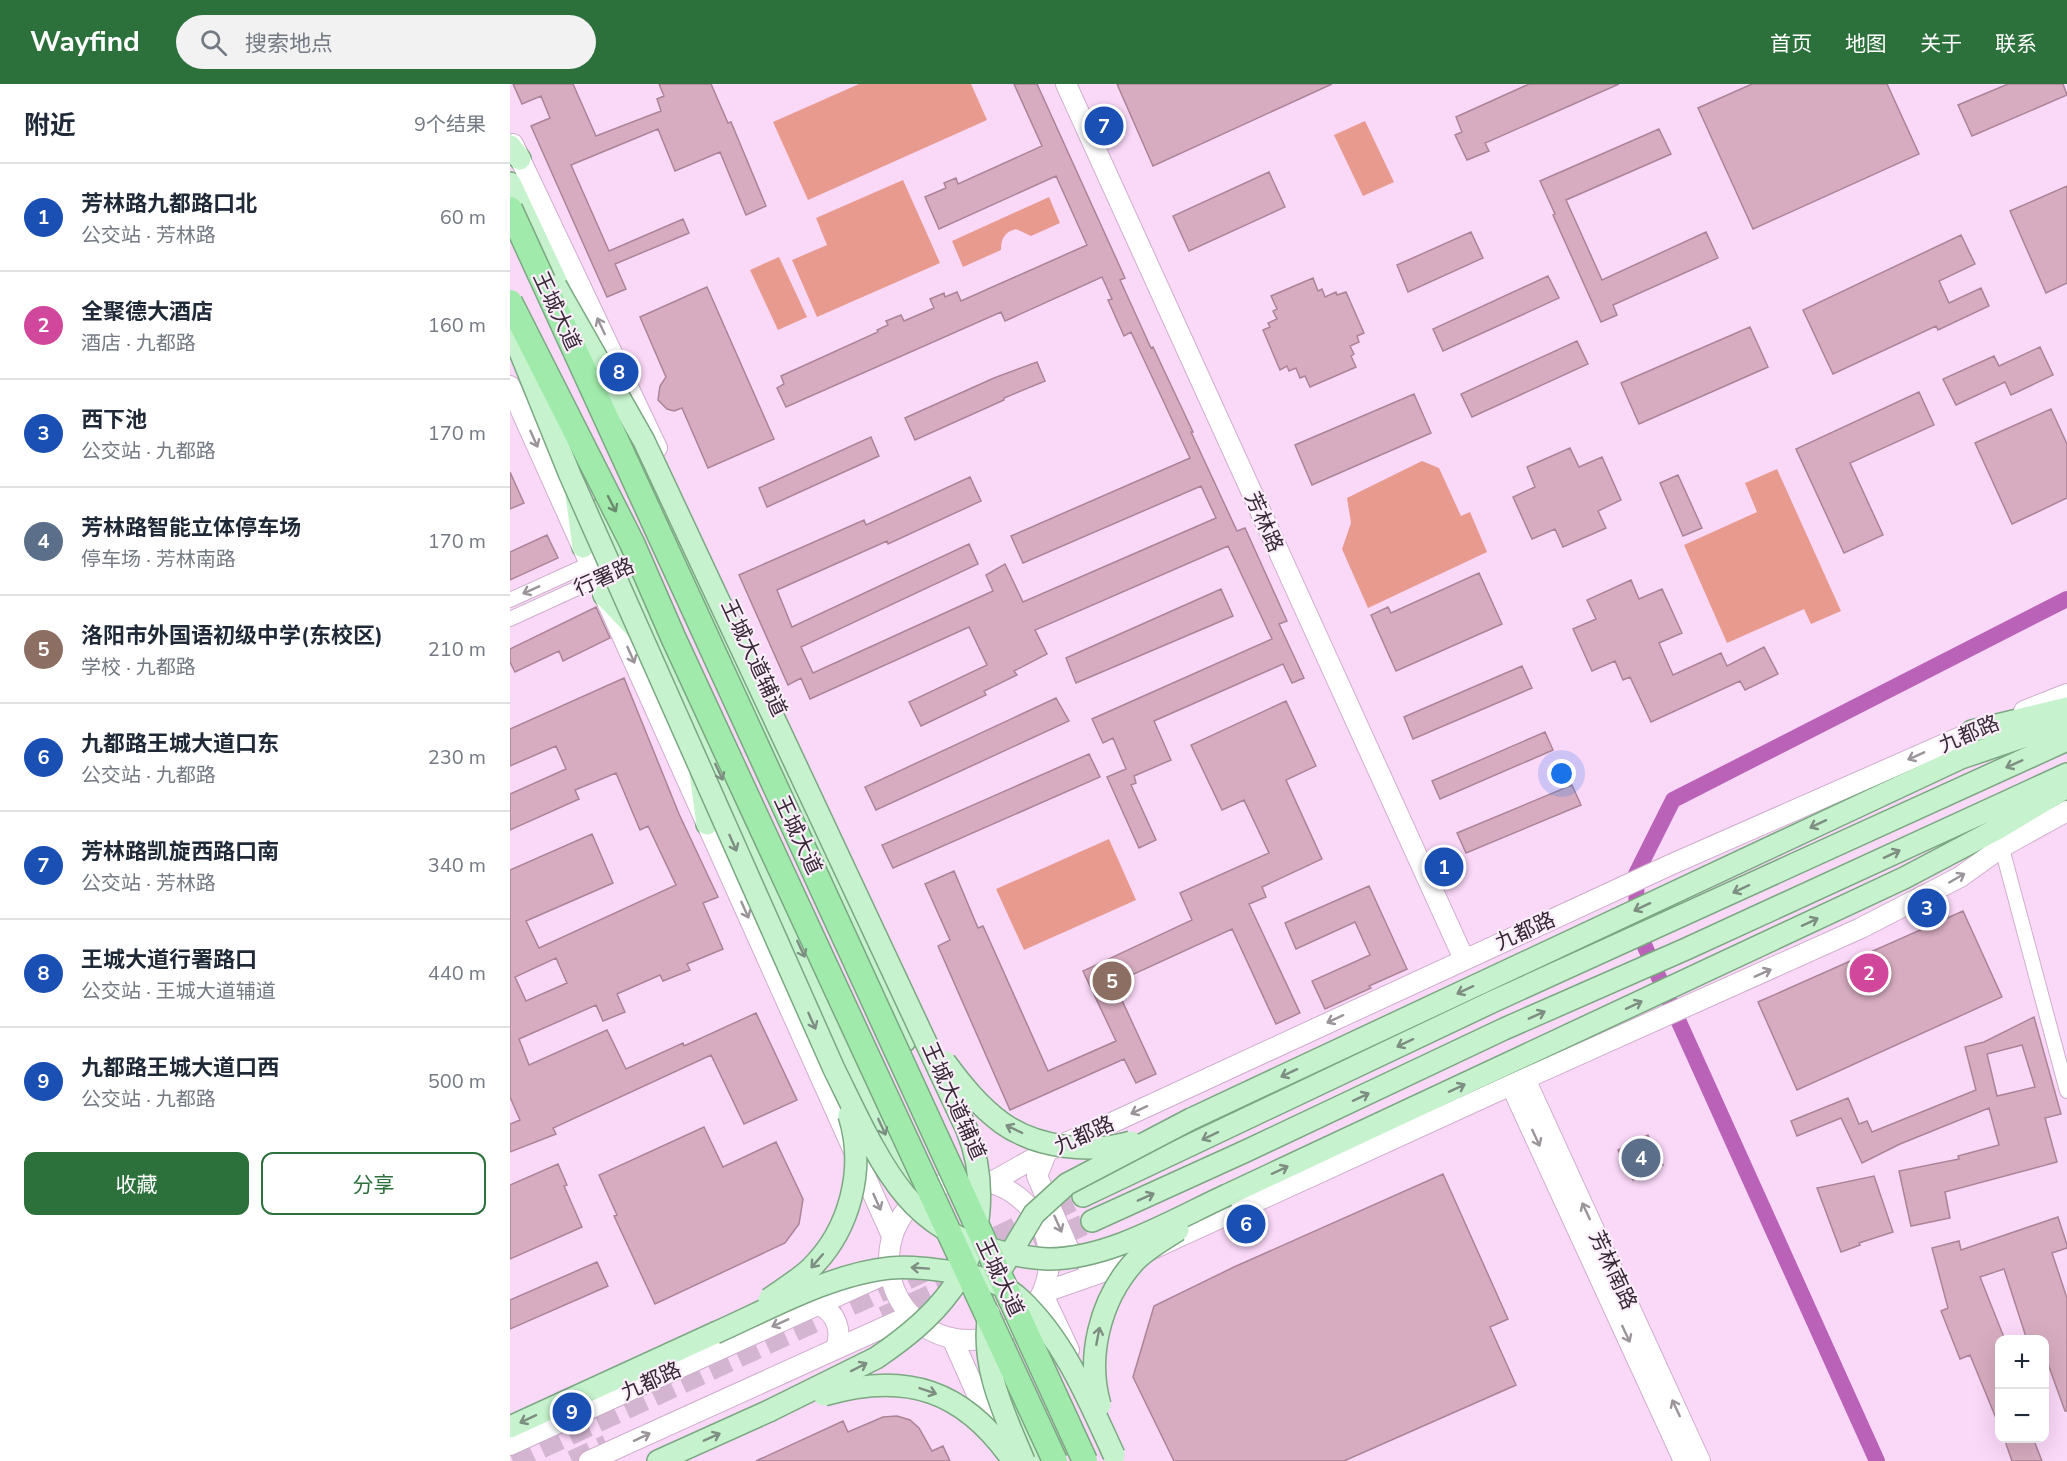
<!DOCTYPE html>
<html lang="zh">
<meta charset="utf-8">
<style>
:root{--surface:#fff;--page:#f2f2f3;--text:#1f2937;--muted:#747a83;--line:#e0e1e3;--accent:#2c703b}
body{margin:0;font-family:"Nunito Sans","Noto Sans SC",sans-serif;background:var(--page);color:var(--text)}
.controls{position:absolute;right:18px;bottom:18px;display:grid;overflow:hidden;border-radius:12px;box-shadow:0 6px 24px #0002}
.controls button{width:54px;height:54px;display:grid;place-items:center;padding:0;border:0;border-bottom:2px solid var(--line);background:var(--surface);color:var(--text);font:30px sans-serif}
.you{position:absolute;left:1052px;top:690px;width:21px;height:21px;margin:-15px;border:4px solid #fff;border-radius:50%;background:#1a73e8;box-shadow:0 0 0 9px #1a73e833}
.badge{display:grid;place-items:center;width:39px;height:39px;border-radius:50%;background:var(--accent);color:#fff;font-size:20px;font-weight:700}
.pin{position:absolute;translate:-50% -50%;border:3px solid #fff;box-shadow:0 2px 6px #0006}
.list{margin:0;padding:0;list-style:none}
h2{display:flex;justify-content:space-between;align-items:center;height:78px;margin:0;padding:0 24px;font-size:26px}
h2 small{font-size:20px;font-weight:400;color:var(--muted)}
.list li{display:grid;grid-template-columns:39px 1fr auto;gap:18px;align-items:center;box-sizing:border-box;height:108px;padding:0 24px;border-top:2px solid var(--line)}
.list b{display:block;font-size:22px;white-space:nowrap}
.list p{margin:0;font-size:20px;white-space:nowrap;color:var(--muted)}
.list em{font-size:20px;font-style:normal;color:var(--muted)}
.actions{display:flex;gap:12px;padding:18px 24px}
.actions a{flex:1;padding:14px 0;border:2px solid var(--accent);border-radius:12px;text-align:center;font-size:21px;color:var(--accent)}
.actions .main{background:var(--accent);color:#fff}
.icon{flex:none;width:33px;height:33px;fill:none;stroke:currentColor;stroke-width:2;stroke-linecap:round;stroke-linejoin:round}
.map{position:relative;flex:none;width:1557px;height:1377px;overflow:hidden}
header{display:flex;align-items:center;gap:36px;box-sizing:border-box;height:84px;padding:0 30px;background:var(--accent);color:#fff}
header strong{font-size:28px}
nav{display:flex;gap:33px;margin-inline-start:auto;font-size:21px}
.search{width:420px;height:54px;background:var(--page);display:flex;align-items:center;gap:15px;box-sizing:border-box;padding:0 21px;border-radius:33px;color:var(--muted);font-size:22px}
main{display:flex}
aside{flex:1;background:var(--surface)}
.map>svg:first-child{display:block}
.green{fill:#e89a8f}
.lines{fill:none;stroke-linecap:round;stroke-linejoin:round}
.canal{stroke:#ba62b8;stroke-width:16}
.building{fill:#d7acc0;stroke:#ac8497;stroke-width:1.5;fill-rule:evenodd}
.primary-tunnel{stroke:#d3b5d1;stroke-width:21;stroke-dasharray:21 10;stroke-linecap:butt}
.street-casing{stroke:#cfaecc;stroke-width:16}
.secondary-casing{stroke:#cfaecc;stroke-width:22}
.primary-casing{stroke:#7ba782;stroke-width:24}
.street{stroke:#fff;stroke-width:14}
.secondary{stroke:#fff;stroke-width:20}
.primary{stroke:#c6f3cd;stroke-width:21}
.primary-bridge-casing{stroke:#7ba782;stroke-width:24;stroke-linecap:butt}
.highway-bridge-casing{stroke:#7ba782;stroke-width:27;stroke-linecap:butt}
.primary-bridge{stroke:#c6f3cd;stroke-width:21}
.highway-bridge{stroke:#a0ebab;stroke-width:24}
.oneway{stroke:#9b949a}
.oneway2{stroke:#6c8a70}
.oneway3{stroke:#7e8e82}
.labels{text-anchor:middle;stroke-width:4.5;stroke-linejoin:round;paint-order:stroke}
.street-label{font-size:21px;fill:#372a36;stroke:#fbedfa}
</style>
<header>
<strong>Wayfind</strong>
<div class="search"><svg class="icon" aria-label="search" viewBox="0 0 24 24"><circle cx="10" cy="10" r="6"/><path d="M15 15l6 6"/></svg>搜索地点</div>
<nav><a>首页</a><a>地图</a><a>关于</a><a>联系</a></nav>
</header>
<main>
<aside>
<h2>附近<small>9个结果</small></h2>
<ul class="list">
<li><span class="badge" style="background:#1a4fb4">1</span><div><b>芳林路九都路口北</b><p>公交站 · 芳林路</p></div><em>60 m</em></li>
<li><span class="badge" style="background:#d1479c">2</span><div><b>全聚德大酒店</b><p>酒店 · 九都路</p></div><em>160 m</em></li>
<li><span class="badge" style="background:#1a4fb4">3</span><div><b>西下池</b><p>公交站 · 九都路</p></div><em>170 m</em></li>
<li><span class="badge" style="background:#5c6f8a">4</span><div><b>芳林路智能立体停车场</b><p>停车场 · 芳林南路</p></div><em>170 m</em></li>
<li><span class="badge" style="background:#8d6e63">5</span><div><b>洛阳市外国语初级中学(东校区)</b><p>学校 · 九都路</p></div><em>210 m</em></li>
<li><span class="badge" style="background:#1a4fb4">6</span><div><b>九都路王城大道口东</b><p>公交站 · 九都路</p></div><em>230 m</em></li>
<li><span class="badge" style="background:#1a4fb4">7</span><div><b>芳林路凯旋西路口南</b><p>公交站 · 芳林路</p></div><em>340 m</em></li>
<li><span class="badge" style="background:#1a4fb4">8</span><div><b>王城大道行署路口</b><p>公交站 · 王城大道辅道</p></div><em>440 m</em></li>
<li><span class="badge" style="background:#1a4fb4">9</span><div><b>九都路王城大道口西</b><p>公交站 · 九都路</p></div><em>500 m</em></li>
</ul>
<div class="actions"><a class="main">收藏</a><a>分享</a></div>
</aside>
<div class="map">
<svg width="1557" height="1377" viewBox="0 0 1557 1377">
<rect width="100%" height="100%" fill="#fad8f8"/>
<path class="green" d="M349 0H461L477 36 298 116 263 38Z
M855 37 884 98 853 112 824 51Z
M393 96 430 179 307 233 282 176 317 161 306 134Z
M539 113 550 139 521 152 506 145C495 148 491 154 491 166L453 183 442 157Z
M269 173 297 233 268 246 240 186Z
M912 377 929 384 951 432 960 428 977 468 858 524 832 465 841 439 837 414Z
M1267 385 1331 527 1301 540 1294 525 1217 559 1174 461 1247 428 1235 399Z
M599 755 626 816 514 866 486 805Z"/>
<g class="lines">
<path class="canal" d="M1367 1377 1127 845 1126 790 1163 716 1557 515"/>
</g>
<path class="building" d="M3 0H63L86 52 151 27 147 15 154 12 149 0H201L218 39 221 38 256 122 236 131 210 68 165 87 148 45 61 81 99 167 173 135 179 149 105 180 116 205 97 213 21 42 40 34 31 12 12 20Z
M504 0H527L615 194 610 196 641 264 643 263 683 348H681L727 447 735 444 777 537 769 540 794 594 782 599 773 580 644 637 661 676 624 692 626 699 621 701 646 756 629 764 597 693 616 685 603 654 593 659 582 635 762 555 718 462 525 546 537 570 504 587 507 591 474 607 476 611 411 642 399 618 477 581 459 543 300 615 291 594 278 601 229 491 354 436 356 441 460 393 471 417 378 460 377 457 267 506 282 543 459 460 468 480 291 563 303 589 483 507 476 491 495 480 513 518 706 434 691 402 513 479 501 452 680 374 621 248 614 252 598 216 602 215 592 193 495 237 491 228 276 323 267 304 274 300 271 292 368 248 367 246 378 241 376 237 391 231 394 237 424 224 420 215 434 209 435 213 447 208 451 217 577 161 546 92 429 145 415 113 436 104 434 99 446 94 448 100 532 62Z
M607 0H822L643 82Z
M1019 0H1109L975 59 979 67 957 76 945 51 952 48 946 33Z
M1242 0H1377L1409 70 1243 145 1188 24Z
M1498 0H1553L1557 11 1462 52 1448 21Z
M1149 45 1161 70 1056 116 1092 196 1196 148 1208 174 1103 221 1107 231 1091 238 1043 131 1045 130 1030 97Z
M759 88 775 123 679 167 663 132Z
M1557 102V199L1536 209 1500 127Z
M961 148 973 174 898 208 887 181Z
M1451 151 1465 180 1429 197 1439 219 1471 204 1479 222 1428 246 1426 242 1323 290 1293 226Z
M1038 192 1049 214 933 267 923 245Z
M803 194 808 207 812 205 815 213 826 208 827 211 836 208 854 249 847 252 849 258 840 262 844 270 841 272 846 283 800 303 795 292 790 294 786 284 779 287 777 282 770 286 753 246 760 243 758 239 767 235 763 227 767 225 761 212Z
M197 203 264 355 198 384 172 324 164 327 157 325 148 316 150 302 156 293 130 233Z
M1240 243 1258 283 1129 340 1111 299Z
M1067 257 1078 280 962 333 951 310Z
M1530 263 1543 291 1501 311 1495 298 1446 321 1433 295 1484 272 1489 282Z
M527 278 535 297 494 314V316L405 356 395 334 484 294Z
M1409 308 1424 341 1340 379 1373 451 1334 469 1286 365Z
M904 310 921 349 802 401 785 361Z
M1541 325 1557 360V414L1502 440 1465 359Z
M361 353 369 372 257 423 249 404Z
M1060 364 1069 383 1092 373 1111 416 1088 427 1096 444 1053 463 1045 445 1022 455 1003 413 1025 403 1017 383Z
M0 388 14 419 0 425Z
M1168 391 1192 444 1173 452 1150 399Z
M37 451 48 474 0 496V468Z
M969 489 992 540 886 587 861 531 878 523 881 529Z
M1121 496 1129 515 1152 505 1172 549 1149 559 1163 591 1211 569 1217 582 1254 563 1268 590 1235 606 1230 597 1141 638 1120 593 1113 596 1105 577 1082 587 1063 545 1086 535 1077 516Z
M711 505 723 532 566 599 556 574Z
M86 523 100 554 53 577 49 567 5 588 0 578V565Z
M1012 582 1022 604 903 655 894 633Z
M114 594 169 730 208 813 193 819 213 865 177 880 180 886 153 897 150 891 107 910 115 928 93 937 86 921 9 955 19 981 97 946 116 985 173 959 174 962 246 929 287 1016 234 1040 201 971 43 1044 46 1050 0 1068V1040L10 1036 0 1013V786L82 750 103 799 16 837 29 864 166 801 138 742 130 746 106 689 65 706 69 715 0 746V710L56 685 46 662 0 682V645ZM46 874 57 899 16 917 5 893Z
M546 614 559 637 366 726 355 703Z
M776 617 806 682 776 696 812 775 752 803 756 813 739 820 790 929 766 940 722 845 604 899 646 990 626 999 614 975 500 1026 428 862 440 856 415 800 444 787 468 844 473 842 538 987 606 957 573 887 682 836 670 809 759 769 734 716 712 726 681 661Z
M1035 648 1043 666 930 715 922 697Z
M579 670 590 693 383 784 372 761Z
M1062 701 1071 721 956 769 947 749Z
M859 802 897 885 859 902 861 904 815 925 802 897 860 871 845 838 786 865 775 839Z
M1453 827 1492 913 1287 1006 1248 918Z
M1524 933 1551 1030 1535 1034 1547 1078 1435 1108 1440 1134 1401 1142 1389 1087 1449 1075 1448 1072 1489 1061 1479 1024 1390 1060 1352 1079 1331 1034 1287 1052 1281 1037 1338 1014 1349 1040 1357 1037 1362 1048 1466 1006 1455 963 1474 958ZM1512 961 1525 1003 1487 1012 1477 970Z
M194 1043 213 1083 266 1058 293 1115 289 1140 275 1159 145 1220 104 1132 107 1131 89 1091Z
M1138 1051 1153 1081 1123 1096 1108 1066Z
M48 1080 57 1101 54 1102 72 1143 0 1175V1101Z
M933 1090 998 1235 980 1243 1006 1301 834 1377H664L623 1293 644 1222 724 1183Z
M1364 1092 1383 1148 1349 1159 1350 1161 1331 1168 1307 1104Z
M1548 1133 1557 1161V1164L1542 1169 1557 1214V1327H1555L1534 1269V1256H1517L1494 1185 1470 1193 1495 1256H1490L1488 1339 1460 1271 1450 1275 1431 1227 1438 1224 1422 1164 1449 1157 1451 1166Z
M87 1178 98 1202 0 1245V1216Z
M387 1332 400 1336 409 1344 422 1367 433 1362 440 1377H246L333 1337 338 1348 373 1333Z
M1494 1354H1523L1532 1377H1502Z"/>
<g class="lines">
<path class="primary-tunnel" d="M459 1166 573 1112
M498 1176 582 1137
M373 1233 451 1197
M3 1377 426 1182
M62 1377 97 1361"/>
<g class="street-casing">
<path id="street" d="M0 516 88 476
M0 535 94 492
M1490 757 1557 1007"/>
</g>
<g class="secondary-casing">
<path id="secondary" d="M556 0 954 875
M3 60 147 364
M0 302 382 1152
M1514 627 1557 610
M1015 995 1190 1377
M1001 1001 1174 1377
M537 1067 527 1092 559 1166 577 1178
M379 1176a80 80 0 1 1 160 0a80 80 0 1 1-160 0Z
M480 1099 537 1067 595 1042 1160 781 1478 641
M532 1209 592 1188 1001 1001 1351 844 1450 793 1492 763 1557 727
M532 1209 559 1266
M309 1221C327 1229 332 1247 326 1264
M442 1254 486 1353
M0 1361 380 1188
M79 1377 401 1231"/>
</g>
<g class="primary-casing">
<path id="primary" d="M0 62 10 75
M0 99 56 218
M111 333 171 460 395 957
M66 411 73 463
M87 427 160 580 406 1116
M94 511 129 548
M1462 647 1557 624
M190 689 197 740
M681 1035 1451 674 1557 638
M717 1111 1394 794 1487 745 1557 703
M573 1112 984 917 1557 656
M582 1137 736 1067 994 945 1176 865 1557 690
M491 1296 528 1377
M0 1343 205 1249
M148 1377 259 1327"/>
</g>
<use href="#street" class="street"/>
<use href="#secondary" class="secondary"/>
<use href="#primary" class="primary"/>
<g class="primary-bridge-casing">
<path id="primary-bridge" d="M46 202 134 357 457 1046C477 1095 474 1163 441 1206 421 1234 394 1255 366 1274L259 1327
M0 243 60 391 324 985C344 1025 367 1078 396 1112 417 1137 449 1157 480 1165 499 1170 518 1174 538 1175 599 1175 663 1136 717 1111
M435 978C452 1001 469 1022 492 1039 527 1064 581 1070 621 1058
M493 1182 524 1130 557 1100 681 1035
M259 1215C273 1205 288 1196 300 1185 340 1146 356 1085 339 1031
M479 1229C470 1282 494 1329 514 1377
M205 1249C259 1225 321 1190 380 1184 401 1182 423 1185 444 1188 468 1192 492 1198 510 1215 555 1257 579 1317 604 1371
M314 1311C396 1287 454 1306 503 1377
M590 1321C576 1273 590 1216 624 1178 636 1165 653 1156 668 1146"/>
</g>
<g class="highway-bridge-casing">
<path id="highway-bridge" d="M0 125 575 1377
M0 218 122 459 163 553 545 1377"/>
</g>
<use href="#primary-bridge" class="primary-bridge"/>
<use href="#highway-bridge" class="highway-bridge"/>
</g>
<defs><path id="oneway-shaft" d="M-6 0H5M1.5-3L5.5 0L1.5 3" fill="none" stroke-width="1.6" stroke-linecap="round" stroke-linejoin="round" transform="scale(1.5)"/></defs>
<g class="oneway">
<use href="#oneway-shaft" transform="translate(91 242) rotate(-115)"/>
<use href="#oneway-shaft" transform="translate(24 355) rotate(66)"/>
<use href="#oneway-shaft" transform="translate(21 506) rotate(156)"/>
<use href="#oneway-shaft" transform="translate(121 571) rotate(66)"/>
<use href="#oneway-shaft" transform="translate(1406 672) rotate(156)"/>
<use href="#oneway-shaft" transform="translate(1447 794) rotate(-30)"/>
<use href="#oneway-shaft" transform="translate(235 826) rotate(66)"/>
<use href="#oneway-shaft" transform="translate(1253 889) rotate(-24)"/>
<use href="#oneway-shaft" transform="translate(825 935) rotate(155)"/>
<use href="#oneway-shaft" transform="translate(629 1026) rotate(155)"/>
<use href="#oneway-shaft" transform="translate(1026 1054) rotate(65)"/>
<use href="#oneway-shaft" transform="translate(367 1118) rotate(66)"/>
<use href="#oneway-shaft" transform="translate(1076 1127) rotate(-115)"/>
<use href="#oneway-shaft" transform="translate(548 1140) rotate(66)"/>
<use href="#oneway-shaft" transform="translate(270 1239) rotate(156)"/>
<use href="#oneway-shaft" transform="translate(1116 1250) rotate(65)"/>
<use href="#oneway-shaft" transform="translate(1166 1324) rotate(-115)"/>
<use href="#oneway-shaft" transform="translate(132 1353) rotate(-25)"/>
</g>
<use class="oneway2" href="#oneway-shaft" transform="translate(102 420) rotate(63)"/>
<g class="oneway3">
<use href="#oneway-shaft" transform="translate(1504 680) rotate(156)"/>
<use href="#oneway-shaft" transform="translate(209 688) rotate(65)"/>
<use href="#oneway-shaft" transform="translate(1308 740) rotate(155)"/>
<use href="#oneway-shaft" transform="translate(223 759) rotate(66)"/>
<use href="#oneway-shaft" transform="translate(1382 770) rotate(-25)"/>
<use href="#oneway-shaft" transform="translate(1231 805) rotate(155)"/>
<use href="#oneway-shaft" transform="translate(1132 823) rotate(155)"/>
<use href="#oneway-shaft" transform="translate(1300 838) rotate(-25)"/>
<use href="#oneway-shaft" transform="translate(291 865) rotate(65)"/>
<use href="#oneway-shaft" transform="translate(955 906) rotate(155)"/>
<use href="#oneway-shaft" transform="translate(1124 921) rotate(-25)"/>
<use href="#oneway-shaft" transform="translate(1027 931) rotate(-24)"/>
<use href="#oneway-shaft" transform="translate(302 937) rotate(66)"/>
<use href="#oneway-shaft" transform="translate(895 959) rotate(155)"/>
<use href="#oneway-shaft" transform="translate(779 989) rotate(155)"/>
<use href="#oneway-shaft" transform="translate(947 1004) rotate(-25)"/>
<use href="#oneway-shaft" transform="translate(851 1013) rotate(-25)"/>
<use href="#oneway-shaft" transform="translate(372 1043) rotate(65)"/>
<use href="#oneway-shaft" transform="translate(504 1045) rotate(-154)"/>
<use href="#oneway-shaft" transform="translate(700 1052) rotate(154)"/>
<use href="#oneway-shaft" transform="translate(770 1086) rotate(-25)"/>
<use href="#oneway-shaft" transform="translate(636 1113) rotate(-24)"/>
<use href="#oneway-shaft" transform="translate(307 1177) rotate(131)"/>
<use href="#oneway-shaft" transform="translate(410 1184) rotate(-176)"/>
<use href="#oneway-shaft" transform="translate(588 1252) rotate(-79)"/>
<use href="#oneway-shaft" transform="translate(349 1283) rotate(-27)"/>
<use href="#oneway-shaft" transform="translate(418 1307) rotate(19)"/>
<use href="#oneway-shaft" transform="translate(18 1335) rotate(155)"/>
<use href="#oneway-shaft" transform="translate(202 1353) rotate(-24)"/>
</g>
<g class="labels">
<g class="street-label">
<text transform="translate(47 227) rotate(65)" y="7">王城大道</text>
<text transform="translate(754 438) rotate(66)" y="7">芳林路</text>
<text transform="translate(94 493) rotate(-24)" y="7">行署路</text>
<text transform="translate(244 574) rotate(65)" y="7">王城大道辅道</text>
<text transform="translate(1459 650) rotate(-23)" y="7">九都路</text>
<text transform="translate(288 751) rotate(65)" y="7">王城大道</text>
<text transform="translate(1015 847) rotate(-24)" y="7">九都路</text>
<text transform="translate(444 1017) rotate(66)" y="7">王城大道辅道</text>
<text transform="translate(574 1051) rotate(-24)" y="7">九都路</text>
<text transform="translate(1103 1186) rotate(65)" y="7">芳林南路</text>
<text transform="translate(490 1193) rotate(65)" y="7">王城大道</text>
<text transform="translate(141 1297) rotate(-24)" y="7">九都路</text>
</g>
</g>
</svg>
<div class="controls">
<button>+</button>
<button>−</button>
</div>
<div class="you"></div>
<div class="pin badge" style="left:934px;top:783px;background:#1a4fb4">1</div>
<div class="pin badge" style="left:1359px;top:889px;background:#d1479c">2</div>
<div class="pin badge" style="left:1417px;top:824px;background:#1a4fb4">3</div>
<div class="pin badge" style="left:1131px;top:1074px;background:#5c6f8a">4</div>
<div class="pin badge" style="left:602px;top:897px;background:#8d6e63">5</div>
<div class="pin badge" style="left:736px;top:1140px;background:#1a4fb4">6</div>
<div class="pin badge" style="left:594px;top:42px;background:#1a4fb4">7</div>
<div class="pin badge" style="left:109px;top:288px;background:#1a4fb4">8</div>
<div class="pin badge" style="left:62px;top:1328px;background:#1a4fb4">9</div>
</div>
</main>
